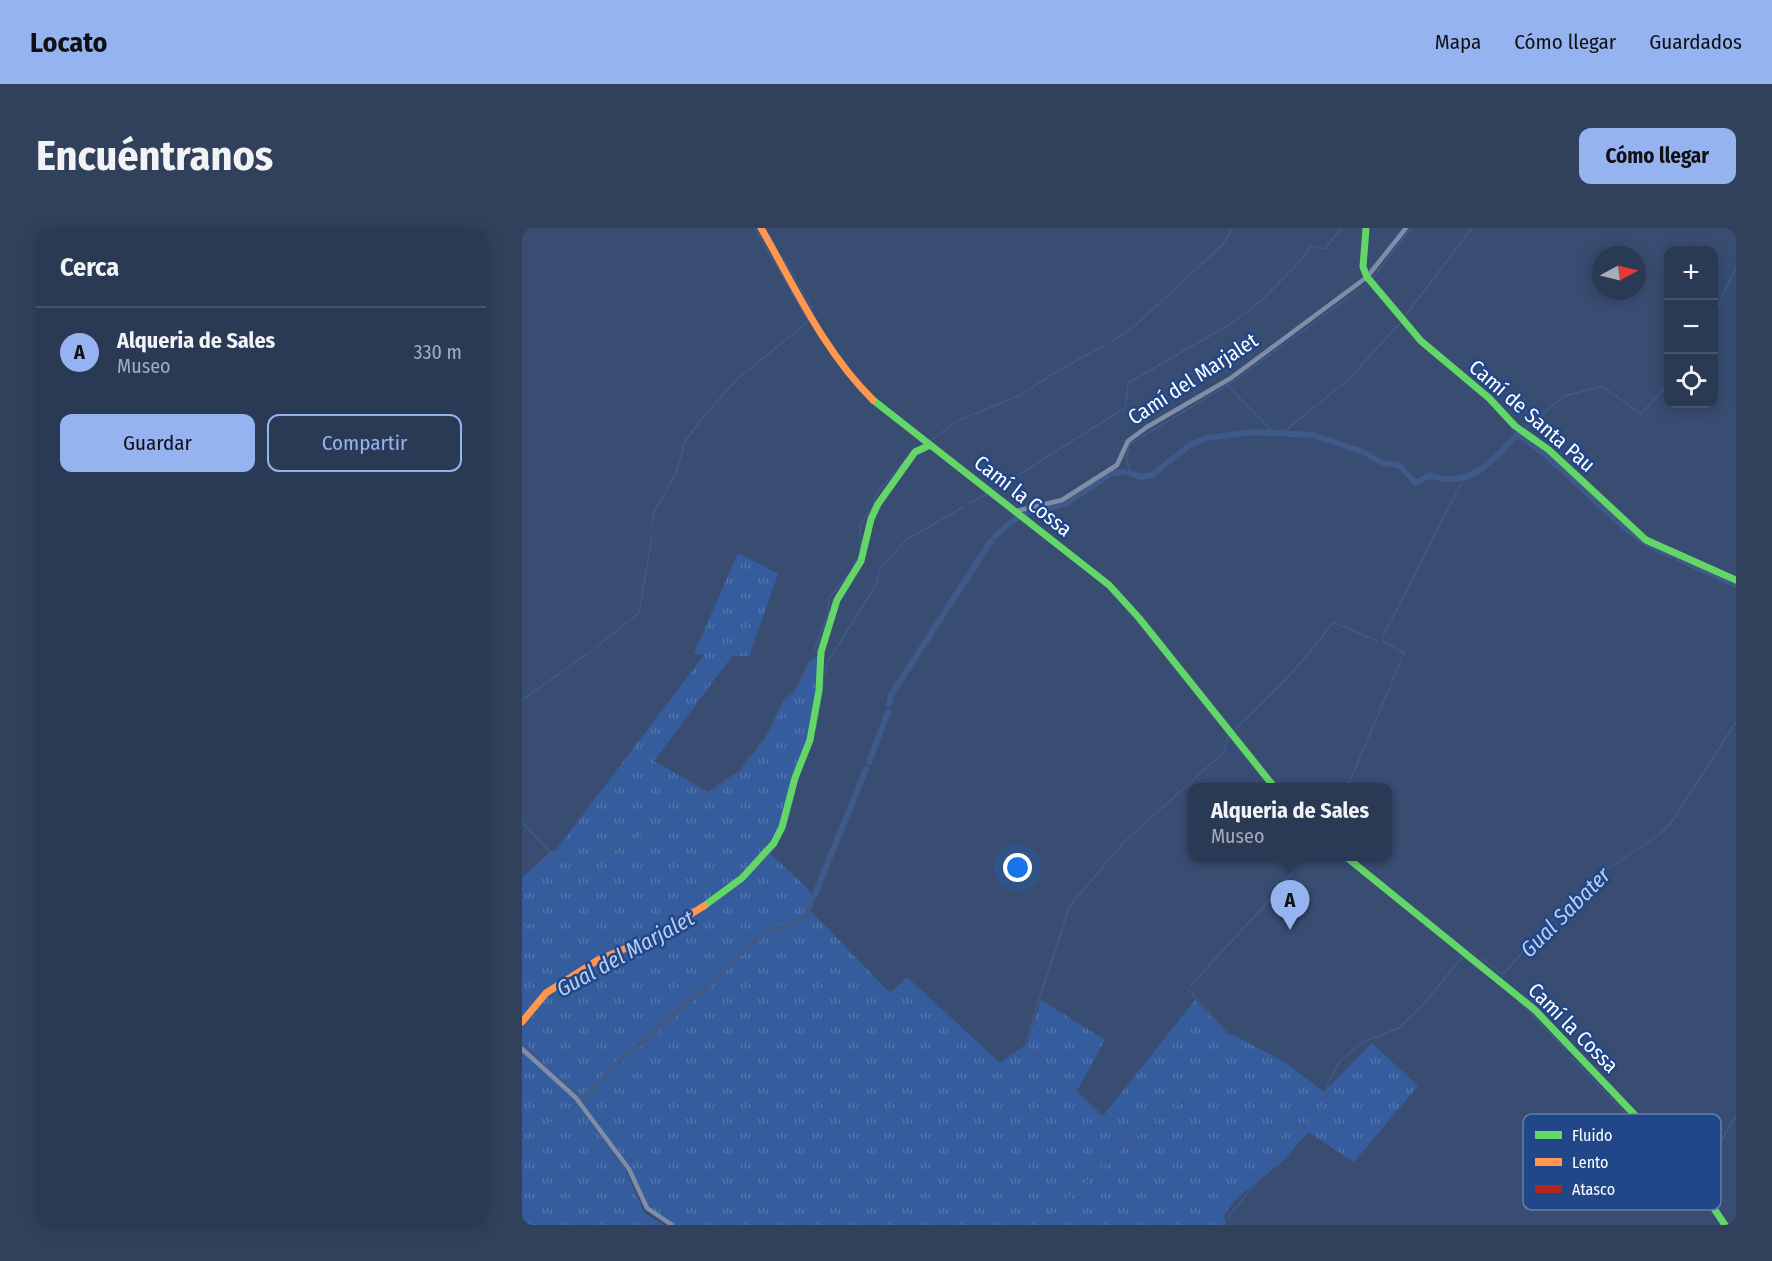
<!DOCTYPE html>
<html lang="es">
<meta charset="utf-8">
<style>
:root{--surface:#2a3a55;--page:#32415b;--text:#f1f3f6;--muted:#a5adb9;--line:#46546c;--accent:#95b2f1}
body{margin:0;font-family:"Fira Sans Condensed",sans-serif;background:var(--page);color:var(--text)}
.controls{position:absolute;right:18px;top:18px;display:grid;overflow:hidden;border-radius:12px;box-shadow:0 3px 15px #0003}
.controls button{width:54px;height:54px;display:grid;place-items:center;padding:0;border:0;border-bottom:2px solid var(--line);background:var(--surface);color:var(--text);font:30px sans-serif}
.compass{position:absolute;left:1070px;top:18px;width:54px;height:54px;border-radius:50%;background:var(--surface);box-shadow:0 3px 15px #0003;rotate:83deg}
.you{position:absolute;left:496px;top:640px;width:21px;height:21px;margin:-15px;border:4px solid #fff;border-radius:50%;background:#1a73e8;box-shadow:0 0 0 9px #1a73e833}
.badge{display:grid;place-items:center;width:39px;height:39px;border-radius:50%;background:var(--accent);color:#111;font-size:20px;font-weight:700}
.pin{position:absolute;translate:-50% -50px;filter:drop-shadow(0 2px 3px #0008)}
.pin::after{content:'';position:absolute;top:32px;width:21px;height:18px;background:inherit;clip-path:polygon(0 0,100% 0,50% 100%)}
.popup{position:absolute;left:666px;top:555px;width:204px;height:78px;box-sizing:border-box;display:grid;place-content:center;border-radius:12px;background:var(--surface);filter:drop-shadow(0 2px 4px #0005);font-size:20px;white-space:nowrap;color:var(--muted)}
.popup b{font-size:22px;color:var(--text)}
.popup::after{content:'';position:absolute;left:50%;top:100%;margin-left:-12px;border:12px solid transparent;border-top-color:var(--surface)}
.list{margin:0;padding:0;list-style:none}
h2{display:flex;justify-content:space-between;align-items:center;height:78px;margin:0;padding:0 24px;font-size:26px}
h2 small{font-size:20px;font-weight:400;color:var(--muted)}
.list li{display:grid;grid-template-columns:39px 1fr auto;gap:18px;align-items:center;box-sizing:border-box;height:90px;padding:0 24px;border-top:2px solid var(--line)}
.list b{display:block;font-size:22px;white-space:nowrap}
.list p{margin:0;font-size:20px;white-space:nowrap;color:var(--muted)}
.list em{font-size:20px;font-style:normal;color:var(--muted)}
.actions{display:flex;gap:12px;padding:18px 24px}
.actions a{flex:1;padding:14px 0;border:2px solid var(--accent);border-radius:12px;text-align:center;font-size:21px;color:var(--accent)}
.actions .main{background:var(--accent);color:#111}
.icon{flex:none;width:33px;height:33px;fill:none;stroke:currentColor;stroke-width:2;stroke-linecap:round;stroke-linejoin:round}
.map{position:relative;flex:none;width:1214px;height:997px;overflow:hidden;border-radius:12px}
header{display:flex;align-items:center;gap:36px;box-sizing:border-box;height:84px;padding:0 30px;background:var(--accent);color:#111}
header strong{font-size:28px}
nav{display:flex;gap:33px;margin-inline-start:auto;font-size:21px}
.intro{display:flex;align-items:center;justify-content:space-between;box-sizing:border-box;height:144px;padding:0 36px}
h1{margin:0;font-size:42px}
.button{padding:15px 27px;border-radius:12px;background:var(--accent);color:#111;font-size:21px;font-weight:700}
main{display:flex;gap:36px;padding:0 36px}
aside{flex:1;background:var(--surface);border-radius:12px;box-shadow:0 3px 15px #0003}
.map>svg:first-child{display:block}
.grass{fill:url(#grass-tufts)}
.lines{fill:none;stroke-linecap:round;stroke-linejoin:round}
.stream{stroke:#3f5a89;stroke-width:1.5}
.canal{stroke:#3f5a89;stroke-width:6}
.street{stroke:#7f8ea6;stroke-width:4.5}
.fast{stroke:#63d668;stroke-width:7}
.slow{stroke:#ff974d;stroke-width:7}
.labels{text-anchor:middle;stroke-width:5;stroke-linejoin:round;paint-order:stroke}
.street-label{font-size:21px;fill:#fff;stroke:#214788}
.water-label{font-size:22px;font-style:italic;fill:#b7cef2;stroke:#214788}
.key{fill:#214788;stroke:#647eac;stroke-width:1.5}
.key-label{font-size:16px;fill:#fff}
</style>
<header>
<strong>Locato</strong>
<nav><a>Mapa</a><a>Cómo llegar</a><a>Guardados</a></nav>
</header>
<div class="intro"><h1>Encuéntranos</h1><a class="button">Cómo llegar</a></div>
<main>
<aside>
<h2>Cerca<small></small></h2>
<ul class="list">
<li><span class="badge">A</span><div><b>Alqueria de Sales</b><p>Museo</p></div><em>330 m</em></li>
</ul>
<div class="actions"><a class="main">Guardar</a><a>Compartir</a></div>
</aside>
<div class="map">
<svg width="1214" height="997" viewBox="0 0 1214 997">
<defs>
<pattern id="grass-tufts" width="24" height="20" patternUnits="userSpaceOnUse" patternTransform="scale(1.5)"><rect width="24" height="20" fill="#355d9e"/><path d="M3 7l-1-3M5 7V3M7 7l1-3M15 17l-1-3M17 17v-4M19 17l1-3" fill="none" stroke="#5375ad"/></pattern>
</defs>
<rect width="100%" height="100%" fill="#384d71"/>
<path class="grass" d="M216 325 256 346 227 428H210L132 533 186 564 218 542 227 529 233 525 245 507 261 473 271 464 281 450 287 433 298 427 287 511 256 607 219 649 131 708 98 720 34 757 0 793V650L28 624 34 622 182 427 172 426 173 423Z
M245 623 282 657 292 670 288 682 368 765 385 749 478 835 505 816 519 772 583 812 555 863 581 888 673 772 705 806 713 808 761 833 802 864 850 815 896 858 832 934 786 904 760 934 715 970 702 987 704 997H151L126 979 118 960 61 878 0 820V796L24 766 77 732 131 710 187 676Z
M0 824 52 871 104 942 122 985 142 997H0Z"/>
<g class="lines">
<path class="stream" d="M233 0 286 93
M243 0 255 21
M260 28 290 80
M850 51 889 0
M1192 87 1214 39
M883 88 950 0
M589 114 615 96 700 17 710 2
M705 157 750 203 764 202 827 151 878 95
M604 175 606 155 712 94 741 71 781 30 788 18 803 21 819 0
M1003 201 1042 168 1080 158 1119 186 1146 157
M408 213 435 193 499 167 529 147 581 118
M608 245 604 229 608 216 709 155 845 56
M473 262 604 179
M448 275 465 266
M129 298 132 284 154 245 163 214 177 194 214 152 287 93
M339 320 338 297 351 278 354 266 391 223
M74 419 117 385 130 308
M291 425 306 386 307 370 329 343 337 328
M303 446 305 435 354 357 357 342 384 312 441 279
M0 472 69 423
M294 499 302 453
M713 501C750 466 781 436 811 394L855 413
M825 560 882 425 862 414 860 410 941 252
M0 594 27 623 54 637 113 613 219 543 246 506 261 474 272 465 287 434
M250 624 263 601 273 563
M227 647 248 626
M190 677 220 655
M0 702 62 636
M125 715 186 679
M949 722 953 725
M959 730 981 746 1041 680 1072 650 1138 606 1149 595 1214 494
M669 757 755 664 783 628
M25 769 44 757
M997 773 1044 822
M0 801 13 784
M1049 829 1125 908
M60 873 61 872
M607 914 503 816 547 679 601 615 702 524 706 508
M1130 914 1162 947
M0 922 32 892 55 877
M1169 939 1198 915 1214 888
M706 989 756 928 757 913 762 903 788 893 799 886 806 855 818 833 841 814 877 800 901 777 941 728 960 744
M525 997 540 977 604 916 668 867 706 810 705 805 666 761"/>
<path class="canal" d="M999 209C1049 241 1097 308 1149 328
M608 245 619 249 630 247 668 217 684 210 733 204 791 207 844 225 859 235 877 237 894 255 908 247C946 262 970 234 995 207
M504 285 545 275 589 245 602 244
M473 308 496 289
M1157 331 1214 357
M367 476 369 467 469 313
M347 534 366 484
M293 666 344 541
M222 720 245 704 283 690 290 671
M0 817 14 831
M35 850 61 872 99 832 188 755 217 726"/>
<path class="street" d="M494 283 540 272 595 237 606 213 625 199 709 150 845 49 884 0
M0 821 54 870 107 941 125 980 150 997"/>
<path class="fast" d="M844 0 841 39 845 49 899 113 967 170 993 198 1027 222 1124 312 1214 352
M351 172 587 357 617 390 753 560
M823 628 1013 782 1168 945 1203 997
M182 678 220 650 252 615 260 599 273 550 288 512 297 462 299 424 315 372 339 333 349 291 356 276 393 224 408 217"/>
<path class="slow" d="M239 0C273 59 302 124 351 172
M0 794 24 765 76 732 131 709 182 678"/>
</g>
<g class="labels">
<g class="street-label">
<text transform="translate(671 151) rotate(-33)" y="7">Camí del Marjalet</text>
<text transform="translate(1010 188) rotate(41)" y="7">Camí de Santa Pau</text>
<text transform="translate(501 268) rotate(38)" y="7">Camí la Cossa</text>
<text transform="translate(1051 800) rotate(45)" y="7">Camí la Cossa</text>
</g>
<g class="water-label">
<text transform="translate(1043 684) rotate(-45)" y="8">Gual Sabater</text>
<text transform="translate(103 725) rotate(-29)" y="8">Gual del Marjalet</text>
</g>
</g>
<rect x="1001" y="886" width="198" height="96" rx="9" class="key"/>
<rect x="1013" y="903" width="27" height="8" fill="#63d668"/>
<rect x="1013" y="930" width="27" height="8" fill="#ff974d"/>
<rect x="1013" y="957" width="27" height="8" fill="#b3261e"/>
<g class="key-label">
<text x="1050" y="913">Fluido</text>
<text x="1050" y="940">Lento</text>
<text x="1050" y="967">Atasco</text>
</g>
</svg>
<div class="controls">
<button>+</button>
<button>−</button>
<button><svg class="icon" aria-label="locate" viewBox="0 0 24 24"><circle cx="12" cy="12" r="6"/><path d="M12 2v4M12 18v4M2 12h4M18 12h4"/></svg></button>
</div>
<svg class="compass" viewBox="-18 -18 36 36"><path d="M0-13l5 13h-10z" fill="#e53935"/><path d="M0 13l5-13h-10z" fill="#a5adb9"/></svg>
<div class="you"></div>
<div class="pin badge" style="left:768px;top:702px">A</div>
<div class="popup"><b>Alqueria de Sales</b>Museo</div>
</div>
</main>
